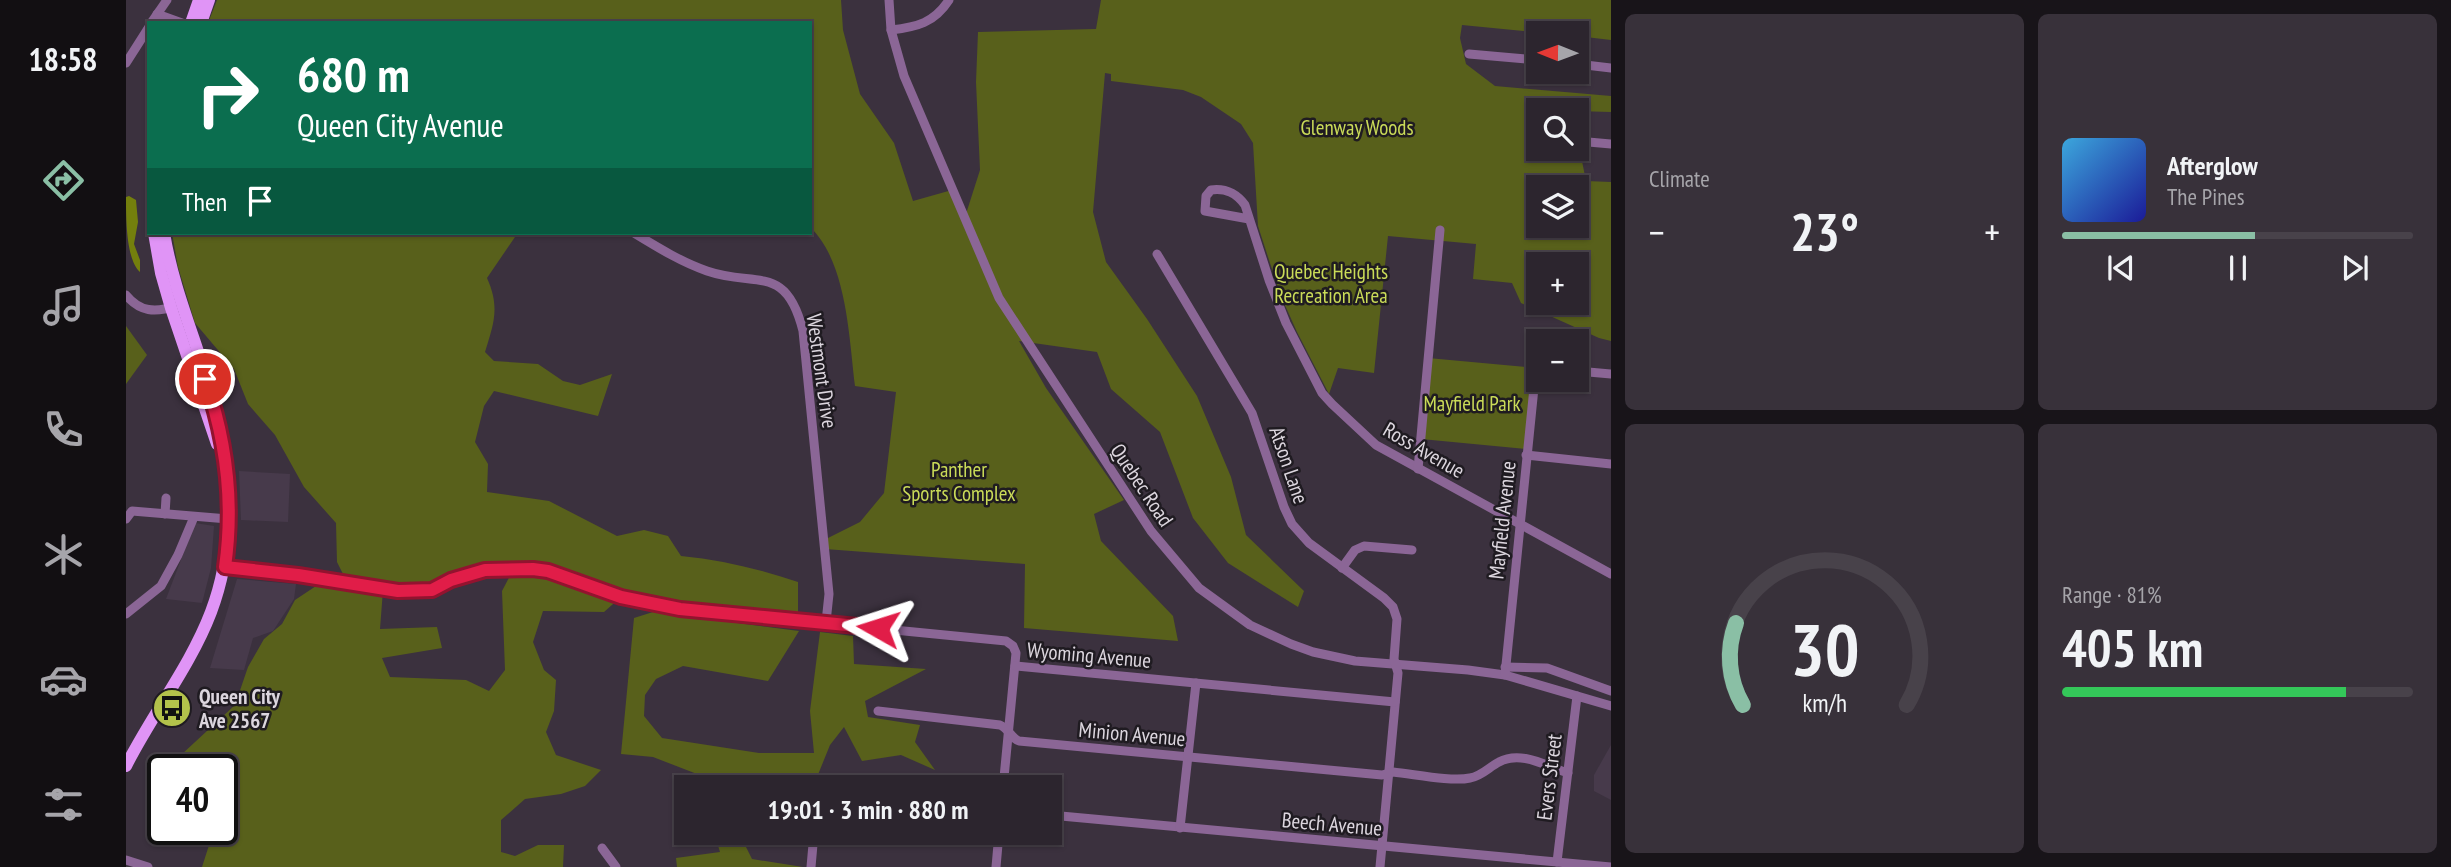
<!DOCTYPE html>
<meta charset="utf-8">
<style>
body{margin:0;font-family:"PT Sans Narrow",sans-serif;background:#38313a;color:#f1f3f6;height:100vh;display:flex;flex-direction:column;font-size:26px;white-space:nowrap}
*{box-sizing:border-box;margin:0}
p{font-size:23px;color:#a6a5aa}
.icon{flex:none;width:38px;height:38px;fill:none;stroke:currentColor;stroke-width:2;stroke-linecap:round;stroke-linejoin:round}
.map{position:relative;flex:1;overflow:hidden}
.panel{display:flex;flex-direction:column;gap:14px;padding:14px;background:#181419;width:840px}
.panel>*{flex:none}
.banner{position:absolute;left:21px;top:21px;width:665px;height:214px;border-radius:0px;box-shadow:0 2px 5px #0004,0 0 0 2px #48424a;background:#0b6e4f;color:#fff;overflow:hidden}
.needle{width:46px;rotate:271deg}
.buttons{position:absolute;left:1400px;top:21px;display:grid;gap:14px}
.buttons a{display:grid;place-items:center;width:63px;height:63px;border-radius:0px;background:#2c252e;box-shadow:0 2px 5px #0004,0 0 0 2px #48424a;font-size:35px}
.speed{position:absolute;left:21px;top:754px;display:flex;gap:14px;font-size:35px;font-weight:700;text-align:center}
.speed>*{display:grid;place-content:center;width:91px;height:91px;border-radius:50%;background:#2c252e;box-shadow:0 2px 5px #0004,0 0 0 2px #48424a;line-height:1}
.speed .limit{border:4px solid #111;border-radius:10px;background:#fff;color:#111}
.pin{position:absolute;display:grid;place-items:center;width:60px;height:60px;color:#fff;margin:-30px;border:4px solid #fff;border-radius:50%;box-shadow:0 2px 7px #0007}
.me{position:absolute;width:77px;margin:-38px;rotate:276deg;stroke-linejoin:round;filter:drop-shadow(0 0 5px #0008)}
.turn{display:flex;align-items:center;gap:24px;height:147px;padding:0 35px;font-size:32px}
.turn .icon{width:91px;height:91px;stroke-width:2.5}
.turn b{display:block;font-size:49px;line-height:60px}
.then{display:flex;align-items:center;height:66px;padding:0 35px;background:#0003;gap:14px;font-size:26px}
.big{font-size:52px;font-weight:700;line-height:1.1}
.panel .tile{flex:1;display:flex;flex-direction:column;justify-content:center;gap:10px;min-width:0;padding:0 24px;border-radius:10px;background:#38313a}
.panel .dial{align-items:center;gap:0}
.dial svg{height:182px;overflow:visible;fill:none;stroke:#48424a;stroke-width:7;stroke-linecap:round;text-anchor:middle}
.dial text{fill:#f1f3f6;stroke:none}
.song{display:flex;align-items:center;gap:21px}
.cover{width:84px;height:84px;border-radius:10px;background:linear-gradient(135deg,hsl(200 70% 55%),hsl(240 70% 35%))}
.played{height:7px;border-radius:4px;background:linear-gradient(90deg,#8abfa5 55%,#48424a 55%)}
.keys{display:flex;justify-content:space-around;direction:ltr}
.heat{display:flex;justify-content:space-between;align-items:center;font-size:38px;direction:ltr}
.charge{height:10px;border-radius:5px;background:linear-gradient(90deg,#34c759 81%,#48424a 0)}
.panel .tiles{flex:1;display:grid;gap:14px;grid-template-columns:repeat(2,1fr)}
.trip{position:absolute;left:548px;top:775px;width:388px;height:70px;border-radius:0px;background:#2c252e;box-shadow:0 2px 5px #0004,0 0 0 2px #48424a;font-weight:700;line-height:70px;text-align:center}
main{display:flex;flex:1;min-height:0}
.tab-bar{display:flex;flex-direction:column;width:126px;justify-content:space-around;align-items:center;background:#120f12;color:#a6a5aa}
.tab-bar .icon{width:49px;height:49px}
.tab-bar .active{color:#8abfa5}
.tab-bar b{font-size:32px;color:#f1f3f6}
.map>svg:first-child{display:block}
.built{fill:#473a4b}
.green{fill:#58601b;fill-rule:evenodd}
.water{fill:#747f0d}
.lines{fill:none;stroke-linecap:round;stroke-linejoin:round}
.minor{stroke:#8b6696;stroke-width:9}
.major{stroke:#e094f6;stroke-width:12}
.route-casing{stroke:#92132f;stroke-width:18}
.route{stroke:#e11d48;stroke-width:12}
.labels{text-anchor:middle;dominant-baseline:central;stroke-width:5;stroke-linejoin:round;paint-order:stroke}
.park-label{font-size:21px;fill:#cadb58;stroke:#1f1b21}
.street-label{font-size:21px;fill:#dcd6de;stroke:#1f1b21}
.poi-label{font-size:21px;font-weight:bold;fill:#dcd6de;stroke:#1f1b21;text-anchor:start}
</style>
<main>
<nav class="tab-bar">
<b>18:58</b>
<svg class="icon active" aria-label="directions" viewBox="0 0 24 24"><path d="M12 3l9 9-9 9-9-9zM9 14v-3h6M13 9l2 2-2 2"/></svg>
<svg class="icon" aria-label="music" viewBox="0 0 24 24"><path d="M9 18V5l10-2v13"/><circle cx="6" cy="18" r="3"/><circle cx="16" cy="16" r="3"/></svg>
<svg class="icon" aria-label="phone" viewBox="0 0 24 24"><path d="M5 4h4l2 5-3 2q2 4 5 5l2-3 5 2v4C11 20 4 13 5 4z"/></svg>
<svg class="icon" aria-label="climate" viewBox="0 0 24 24"><path d="M12 3v18M4 7l16 10M4 17L20 7"/></svg>
<svg class="icon" aria-label="car" viewBox="0 0 24 24"><path d="M5 17H2v-5l4-1 3-4h7l3 4 3 1v5h-3M9 17h6M6 11h13"/><circle cx="7" cy="17" r="2"/><circle cx="17" cy="17" r="2"/></svg>
<svg class="icon" aria-label="filters" viewBox="0 0 24 24"><path d="M4 7h16M4 17h16"/><circle cx="9" cy="7" r="2"/><circle cx="15" cy="17" r="2"/></svg>
</nav>
<div class="map">
<svg width="1485" height="867" viewBox="0 0 1485 867">
<rect width="100%" height="100%" fill="#3b313e"/>
<g class="built">
<polygon points="113,471 164,474 162,522 115,520"/>
<polygon points="69,523 88,526 85,568 76,603 40,599"/>
<polygon points="111,579 170,584 168,599 147,631 127,638 118,670 84,668"/>
<polygon points="1485,745 1485,800 1468,791 1468,775"/>
</g>
<g class="green">
<path d="M91 0H715L717 30 734 94 768 143 787 201 826 190 839 217 854 170 850 82 852 32 970 29 975 0H1485V40L1451 36V33H1419L1336 25 1334 38 1340 64 1369 86 1485 96V112L1412 110V149H1449L1454 151 1460 181 1485 182V341L1473 338 1395 303 1386 283 1347 279 1350 244 1262 236 1248 373 1212 368 1203 394 1171 332 1154 294 1132 226 1127 143 1115 124 1075 97 1057 90 985 81V74L979 73 967 212 980 262 1021 319 1071 396 1105 477 1120 535 1178 591 1172 607 1102 563 1067 518 1034 432 985 389 971 352 893 341 920 388 998 500 968 514 975 541 1047 616 1052 641 898 628 899 564 699 549 698 540 734 522 758 493 770 392 729 386C723 338 721 262 684 227V23H82ZM1412 187H1451V226H1412ZM1412 264H1451V303H1412Z"/>
<path d="M46 233 391 234 361 278C374 307 368 323 359 352L368 361 412 364 437 381 454 385 486 374 472 416 368 391 358 406 349 442 362 464 361 492 423 501 491 536 518 530 542 536 555 556C596 560 633 569 672 582V613L663 619 554 609 495 597 478 612 417 611 407 642 418 670 430 680 428 711 420 732 430 755 475 770 459 786 435 794 399 799 375 820V852L389 856 412 845H438L437 867H76L85 839 79 830H96V770H75L55 755 109 705 122 667 138 639 156 624 169 600 199 580 222 584 211 562 210 523 178 487 149 435 122 404 108 369 69 323 52 267ZM388 568 376 591 379 670 363 691 340 680 264 677 256 658 316 648 311 627 254 629 257 590 291 591 374 569Z"/>
<polygon points="0,326 21,355 0,384"/>
<polygon points="1302,358 1410,368 1401,449 1295,439"/>
<polygon points="527,612 673,631 642,681 557,666 530,679 519,695 518,716 536,738 633,753 688,753 684,711 694,632 727,636 728,664 800,669 739,701 742,717 794,725 789,742 809,770 775,755 736,761 718,727 704,745 687,787 575,787 571,774 527,757 495,754 508,618"/>
<polygon points="588,833 613,833 626,859 677,867 551,867 550,858 594,852"/>
</g>
<path class="water" d="M3 196 10 200 12 222 8 244 14 260V272C0 260 0 217 0 197Z"/>
<g class="lines">
<g class="minor">
<polyline points="763,0 765,30 778,76 873,298 1025,531 1073,588 1124,625 1165,644 1187,652 1229,661 1342,670 1379,675 1485,706"/>
<polyline points="31,14 56,23"/>
<polyline points="25,23 41,0"/>
<path d="M765 30C791 27 808 23 823 0"/>
<polyline points="1343,54 1412,60"/>
<polyline points="0,63 23,27"/>
<polyline points="1451,64 1485,68"/>
<polyline points="1451,141 1485,144"/>
<path d="M1123 219 1079 211 1080 196 1085 190C1100 188 1110 193 1119 205L1143 280 1160 323 1196 393 1206 404 1250 445 1485 574"/>
<path d="M508 233C531 247 555 262 581 271 630 288 660 263 677 331L703 594 700 622"/>
<polyline points="1031,254 1126,413 1158,507 1166,524 1183,543 1258,598 1267,607 1271,619 1268,659 1272,673 1254,867"/>
<path d="M0 295C14 312 29 313 50 306"/>
<polyline points="1451,371 1485,374"/>
<polyline points="1400,455 1485,464"/>
<polyline points="1292,469 1314,230"/>
<polyline points="39,514 40,498"/>
<polyline points="0,519 6,511 102,519"/>
<polyline points="99,567 172,575 272,591 306,590 325,580 359,570 407,569 422,571 495,597 554,609 880,641 887,646 890,653 877,788"/>
<polyline points="1216,568 1229,550 1238,546 1286,550"/>
<polyline points="0,614 35,586 52,555 68,517"/>
<polyline points="889,666 1269,702"/>
<polyline points="1379,667 1421,668 1485,691"/>
<polyline points="1379,675 1410,368 1412,368"/>
<path d="M752 711 874 725C883 729 884 737 893 741L1256 775 1267 772C1288 774 1325 782 1344 778 1356 776 1363 767 1373 762 1395 750 1420 766 1442 773"/>
<polyline points="695,788 696,781"/>
<polyline points="924,815 1485,867"/>
<polyline points="1054,828 1070,683"/>
<polyline points="476,848 490,867"/>
<polyline points="0,860 22,867"/>
<polyline points="1431,862 1451,696"/>
<polyline points="685,867 688,833"/>
<polyline points="870,867 873,833"/>
</g>
<g class="major">
<polyline points="65,23 73,0"/>
<polyline points="75,23 83,0"/>
<polyline points="28,233 35,273 45,308 91,444"/>
<path d="M0 766C26 714 64 667 85 612 107 554 107 488 94 428 80 361 49 300 38 233"/>
</g>
</g>
<g class="lines">
<defs>
<path id="route" d="M79 379C100 439 108 504 99 567L172 575 272 591 306 590 325 580 359 570 407 569 422 571 495 597 554 609 752 628"/>
</defs>
<use href="#route" class="route-casing"/>
<use href="#route" class="route"/>
</g>
<defs>
<symbol id="bus-disc" viewBox="-11 -11 22 22"><circle r="9.5" fill="#b3c24b" stroke="#1f1b21"/><path d="M-5-6H5V4H4V6H2V4H-2V6H-4V4H-5ZM-3.5-4V0h7V-4ZM-3.5 1.2v1.5H-2V1.2ZM2 1.2v1.5H3.5V1.2Z" fill="#111"/></symbol>
</defs>
<g fill-rule="evenodd">
<use href="#bus-disc" x="24" y="686" width="44" height="44"/>
</g>
<g class="labels">
<g class="park-label">
<text x="1231" y="127">Glenway Woods</text>
<text x="1205" y="271">Quebec Heights<tspan x="1205" dy="24">Recreation Area</tspan></text>
<text x="1346" y="403">Mayfield Park</text>
<text x="833" y="469">Panther<tspan x="833" dy="24">Sports Complex</tspan></text>
</g>
<g class="street-label">
<text transform="translate(696 371) rotate(82)">Westmont Drive</text>
<text transform="translate(1298 450) rotate(30)">Ross Avenue</text>
<text transform="translate(1163 465) rotate(71)">Atson Lane</text>
<text transform="translate(1016 485) rotate(56)">Quebec Road</text>
<text transform="translate(1376 520) rotate(-84)">Mayfield Avenue</text>
<text transform="translate(963 655) rotate(5)">Wyoming Avenue</text>
<text transform="translate(1006 734) rotate(5)">Minion Avenue</text>
<text transform="translate(1423 777) rotate(-83)">Evers Street</text>
<text transform="translate(1206 824) rotate(5)">Beech Avenue</text>
</g>
<g class="poi-label">
<text x="73" y="696">Queen City<tspan x="73" dy="24">Ave 2567</tspan></text>
</g>
</g>
</svg>
<div class="buttons">
<a><svg class="needle" viewBox="-14 -14 28 28"><path d="M0-13l5 13h-10z" fill="#e53935"/><path d="M0 13l5-13h-10z" fill="#a6a5aa"/></svg></a>
<a><svg class="icon" aria-label="search" viewBox="0 0 24 24"><circle cx="10" cy="10" r="6"/><path d="M15 15l6 6"/></svg></a>
<a><svg class="icon" aria-label="layers" viewBox="0 0 24 24"><path d="M12 4l9 5-9 5-9-5zM3 14l9 5 9-5"/></svg></a>
<a>+</a>
<a>−</a>
</div>
<div class="speed"><div class="limit">40</div></div>
<div class="pin" style="left:79px;top:379px;background:#d93025"><svg class="icon" aria-label="arrive" viewBox="0 0 24 24"><path d="M6 21V4h12l-3 4 3 4H6"/></svg></div>
<svg class="me" style="left:752px;top:628px" viewBox="-20 -20 40 40"><path d="M0-17L14 15 0 8-14 15z" fill="#e11d48" stroke="#fff" stroke-width="4"/></svg>
<div class="trip">19:01 · 3 min · 880 m</div>
<div class="banner">
<div class="turn"><svg class="icon" aria-label="right" viewBox="0 0 24 24"><path d="M7 20v-9h11M14 6l5 5-5 5"/></svg><div><b>680 m</b>Queen City Avenue</div></div>
<div class="then">Then<svg class="icon" aria-label="arrive" viewBox="0 0 24 24"><path d="M6 21V4h12l-3 4 3 4H6"/></svg></div>
</div>
</div>
<section class="panel">
<div class="tiles">
<div class="tile"><p>Climate</p>
<div class="heat"><a>−</a><b class="big">23°</b><a>+</a></div>
</div>
<div class="tile">
<div class="song"><i class="cover"></i><div><b>Afterglow</b><p>The Pines</p></div></div>
<div class="played"></div>
<div class="keys"><svg class="icon" aria-label="previous" viewBox="0 0 24 24"><path d="M18 5L8 12l10 7zM5 5v14"/></svg><svg class="icon" aria-label="pause" viewBox="0 0 24 24"><path d="M8 5v14M16 5v14"/></svg><svg class="icon" aria-label="next" viewBox="0 0 24 24"><path d="M6 5l10 7-10 7zM19 5v14"/></svg></div>
</div>
<div class="tile dial"><svg viewBox="0 0 100 80">
<path d="M14 69A42 42 0 1 1 86 69"/>
<path d="M14 69A42 42 0 0 1 11 33" stroke="#8abfa5"/>
<text x="50" y="56" font-size="32" font-weight="700">30</text>
<text x="50" y="72" font-size="11">km/h</text>
</svg></div>
<div class="tile"><p>Range · 81%</p><b class="big">405 km</b><div class="charge"></div></div>
</div>
</section>
</main>
